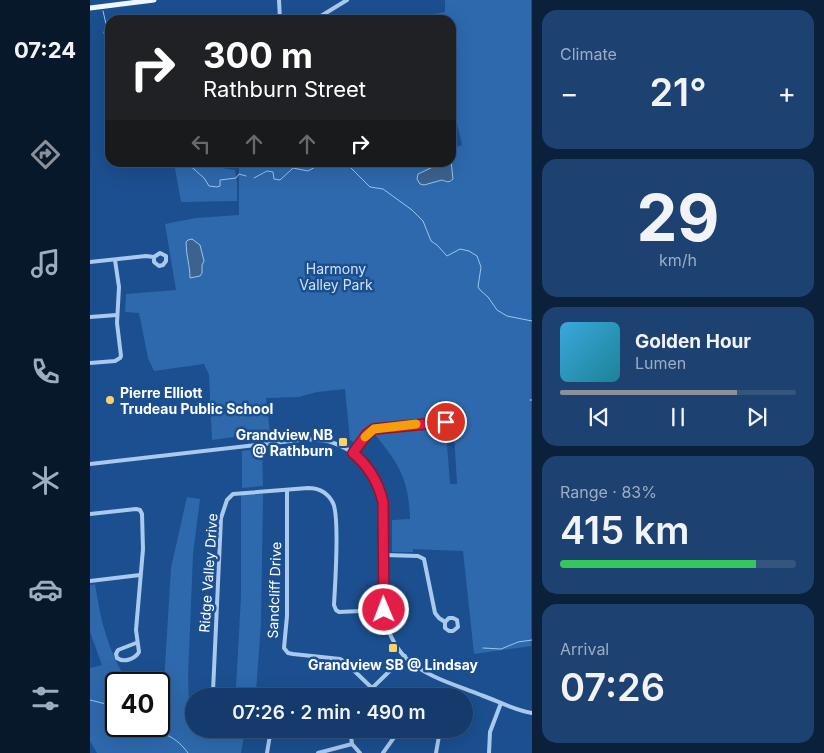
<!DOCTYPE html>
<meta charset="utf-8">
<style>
body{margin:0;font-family:Inter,sans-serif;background:#1d4271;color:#f1f3f6;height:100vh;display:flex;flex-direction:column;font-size:19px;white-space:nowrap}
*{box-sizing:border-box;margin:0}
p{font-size:16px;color:#9dadc1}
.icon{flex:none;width:28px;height:28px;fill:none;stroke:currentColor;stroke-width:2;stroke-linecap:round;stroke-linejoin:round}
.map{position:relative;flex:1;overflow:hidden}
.side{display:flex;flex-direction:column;gap:10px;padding:10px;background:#0b203b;width:292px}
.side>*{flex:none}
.hud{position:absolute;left:15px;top:15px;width:351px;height:152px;border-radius:15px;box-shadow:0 5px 20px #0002,0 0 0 1px #33557e;background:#202124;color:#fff;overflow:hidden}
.speed{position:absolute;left:15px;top:672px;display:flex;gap:10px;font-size:25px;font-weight:700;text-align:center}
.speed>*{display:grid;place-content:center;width:65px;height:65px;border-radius:50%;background:#143b6b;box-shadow:0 5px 20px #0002,0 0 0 1px #33557e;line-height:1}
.speed .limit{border:2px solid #111;border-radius:8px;background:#fff;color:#111}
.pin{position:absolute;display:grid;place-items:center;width:42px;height:42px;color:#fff;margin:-21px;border:2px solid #fff;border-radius:50%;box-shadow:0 1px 5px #0007}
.me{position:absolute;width:55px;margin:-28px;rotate:359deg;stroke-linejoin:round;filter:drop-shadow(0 0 4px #0008)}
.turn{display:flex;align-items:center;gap:18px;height:105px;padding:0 15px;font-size:22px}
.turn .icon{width:65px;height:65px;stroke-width:2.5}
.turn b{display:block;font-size:35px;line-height:42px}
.lanes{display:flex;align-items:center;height:48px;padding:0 15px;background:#0003;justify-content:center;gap:25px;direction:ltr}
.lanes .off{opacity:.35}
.big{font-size:38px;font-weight:600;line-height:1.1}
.side .widget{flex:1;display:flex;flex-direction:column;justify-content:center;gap:8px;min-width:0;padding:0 18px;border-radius:15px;background:#1d4271}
.side .dial{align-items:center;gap:0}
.dial b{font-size:65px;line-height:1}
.song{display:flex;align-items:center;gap:15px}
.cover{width:60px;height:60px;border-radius:8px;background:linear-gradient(135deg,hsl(200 70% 55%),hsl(190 70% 35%))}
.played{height:5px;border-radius:2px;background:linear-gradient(90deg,#8c9099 75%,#33557e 75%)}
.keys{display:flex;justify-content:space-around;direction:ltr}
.heat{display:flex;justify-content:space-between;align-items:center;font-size:28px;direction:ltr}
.charge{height:8px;border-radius:4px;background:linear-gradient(90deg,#34c759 83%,#33557e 0)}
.trip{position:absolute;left:95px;top:688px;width:288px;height:50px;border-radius:25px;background:#143b6b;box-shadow:0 5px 20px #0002,0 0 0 1px #33557e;font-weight:600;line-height:50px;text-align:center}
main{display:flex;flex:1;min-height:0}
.menu{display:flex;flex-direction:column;width:90px;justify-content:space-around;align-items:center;background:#08182b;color:#9dadc1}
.menu .icon{width:35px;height:35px}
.menu .current{color:#8c9099}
.menu b{font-size:22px;color:#f1f3f6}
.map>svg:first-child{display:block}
.green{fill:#2e69ad}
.water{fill:#3c6290;stroke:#9cc4f0}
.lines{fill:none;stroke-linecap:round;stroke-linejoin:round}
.stream{stroke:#9cc4f0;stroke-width:1}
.minor{stroke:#a9c9ee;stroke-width:4}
.major{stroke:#f0f6ff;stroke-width:5}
.route-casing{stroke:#92132f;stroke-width:12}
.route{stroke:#e11d48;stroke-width:9}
.slow{stroke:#f59e0b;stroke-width:9}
.poi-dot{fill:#ffd166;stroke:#1b4f8f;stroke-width:2}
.labels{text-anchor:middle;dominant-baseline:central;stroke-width:5;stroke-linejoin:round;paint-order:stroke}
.park-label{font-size:14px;fill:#cfe3fa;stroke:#1b4f8f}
.poi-label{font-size:14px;font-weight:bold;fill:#fff;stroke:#1b4f8f;text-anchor:start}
.street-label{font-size:14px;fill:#fff;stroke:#1b4f8f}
</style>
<main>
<nav class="menu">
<b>07:24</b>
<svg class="icon current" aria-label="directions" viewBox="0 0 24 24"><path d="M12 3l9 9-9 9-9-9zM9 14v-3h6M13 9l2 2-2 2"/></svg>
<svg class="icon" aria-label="music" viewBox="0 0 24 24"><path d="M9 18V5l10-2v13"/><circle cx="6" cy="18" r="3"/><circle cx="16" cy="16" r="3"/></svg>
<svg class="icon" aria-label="phone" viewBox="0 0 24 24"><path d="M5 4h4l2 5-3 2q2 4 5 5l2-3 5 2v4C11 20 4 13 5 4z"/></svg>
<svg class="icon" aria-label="climate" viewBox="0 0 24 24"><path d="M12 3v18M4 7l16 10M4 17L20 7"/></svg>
<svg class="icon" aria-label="car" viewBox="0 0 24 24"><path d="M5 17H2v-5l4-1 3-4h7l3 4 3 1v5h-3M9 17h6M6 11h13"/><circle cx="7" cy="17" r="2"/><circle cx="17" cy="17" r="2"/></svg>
<svg class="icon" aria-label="filters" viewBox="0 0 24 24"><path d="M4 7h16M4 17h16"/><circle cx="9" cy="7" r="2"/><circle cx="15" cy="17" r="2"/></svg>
</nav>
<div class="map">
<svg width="442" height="753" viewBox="0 0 442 753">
<rect width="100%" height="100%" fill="#1b4f8f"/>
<g class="green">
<path d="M355 0H441V646L384 654 373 551 323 549V552H302V520L320 519C319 478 308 463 283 432L351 425 356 431 360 484H367L363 417 283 427 275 433 267 444 260 440 255 389 227 392 209 397 176 398 180 433 175 434V437L151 440V436L122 440 119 375 114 364 64 371 58 358 49 313 35 312 36 294 86 290 75 224 106 218 149 215V163L361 162V149L372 145 361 97V20H281L294 15 332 16 355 12Z"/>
<polygon points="84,163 117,163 125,167 145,170 147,183 147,201 91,202"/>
<polygon points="172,449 173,486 152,488 152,451"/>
<polygon points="173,494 171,624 166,691 146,688 151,596 151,495"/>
<path d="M97 497 110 499 103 554 98 678 99 704 104 709V729H155L151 753H7L0 741V668L12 665 0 632V585L5 584C11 622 18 651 39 684H26V726H69L68 684 74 682 81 568Z"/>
</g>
<g class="water">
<path d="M361 161 363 179C359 183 357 182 352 180L334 185 330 184 327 179 328 174 347 165 344 163 361 162Z"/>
<path d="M102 239 110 245 114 261 112 265V273L110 276 100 278C100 265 96 256 96 242L98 240Z"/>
</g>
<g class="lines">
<g class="stream">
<polyline points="13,11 16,24 14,33 20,44"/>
<polyline points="96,162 114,178 119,186 127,187 130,186 130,180 146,178 149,174 156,176"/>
<polyline points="252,162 260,167 280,187 293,189 322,210 333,221 341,241 347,245 357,256 370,249 379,251 387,256 391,267 388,287 390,290 398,297 407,310 417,316 442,321"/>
<polyline points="164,178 177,171 183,172 184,179 190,180 203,168 218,171 227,166 230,162"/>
<polyline points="440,400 442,400"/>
<polyline points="393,648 411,649 428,642 442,640"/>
<polyline points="0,700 20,705 26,710"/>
<path d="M42 726C66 731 83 732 98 753"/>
</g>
<g class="minor">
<polyline points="189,0 190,20"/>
<polyline points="219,20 226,19 257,0"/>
<polyline points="0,262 56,256 64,257 70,253 76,256 76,261 73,265 69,266 64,262 64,257"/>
<polyline points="0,317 27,315"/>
<polyline points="0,363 25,361 30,358 31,356 27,323 29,287 25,260"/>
<polyline points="263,453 277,434 284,429 356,422"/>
<path d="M0 464 218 439C225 440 234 440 241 442 313 465 291 552 294 610 296 627 303 645 316 658 336 677 366 685 391 695 408 701 424 710 442 713"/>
<polyline points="197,491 197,616 194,648 198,653 203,654 250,659 255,662 282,688"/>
<path d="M0 514 46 509 50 510 52 514 53 549 46 630 49 652C45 659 34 663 27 658L26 654 28 650 46 643"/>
<polyline points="294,555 328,556 334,559 345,613 349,618 355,622 355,628 359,631 363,631 368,627 367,620 363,618 359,618 355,622"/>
<polyline points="0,581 50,575"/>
<path d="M169 696H128L123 691 131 518 137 500 143 494 218 488C229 488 238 493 243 503 250 517 245 586 244 605L246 610 249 612 294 610"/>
<polyline points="274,696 315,656"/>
<polyline points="260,729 262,744 270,753"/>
<polyline points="342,729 349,736 346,753"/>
<polyline points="177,753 181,729"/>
<polyline points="228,753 262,744"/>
<polyline points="293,753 310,729"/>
<polyline points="399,753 400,732 411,703"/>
</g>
<polyline class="major" points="0,8 64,0"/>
</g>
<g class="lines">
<defs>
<path id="route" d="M294 610 293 502C288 481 279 466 263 453L277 434 284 429 356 422"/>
</defs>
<use href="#route" class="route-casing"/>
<use href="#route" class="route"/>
<polyline class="slow" points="275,437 284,429 326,424"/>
</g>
<g class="poi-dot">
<circle cx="20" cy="400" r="5"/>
<rect x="248" y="437" width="10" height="10" rx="2.5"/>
<rect x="298" y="643" width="10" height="10" rx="2.5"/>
</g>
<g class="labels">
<g class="park-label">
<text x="246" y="268">Harmony<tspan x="246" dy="16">Valley Park</tspan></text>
</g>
<g class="poi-label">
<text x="30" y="392">Pierre Elliott<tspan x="30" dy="16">Trudeau Public School</tspan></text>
<text x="243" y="434" text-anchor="end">Grandview NB<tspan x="243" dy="16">@ Rathburn</tspan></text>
<text x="303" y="664" text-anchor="middle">Grandview SB @ Lindsay</text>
</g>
<g class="street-label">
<text transform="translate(118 573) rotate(-86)">Ridge Valley Drive</text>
<text transform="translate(184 590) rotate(-88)">Sandcliff Drive</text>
</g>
</g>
</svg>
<div class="speed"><div class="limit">40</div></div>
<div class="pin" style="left:356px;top:422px;background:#d93025"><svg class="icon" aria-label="arrive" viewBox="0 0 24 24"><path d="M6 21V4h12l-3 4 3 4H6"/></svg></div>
<svg class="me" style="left:294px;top:610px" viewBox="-20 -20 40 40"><circle r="17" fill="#e11d48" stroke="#fff" stroke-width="3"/><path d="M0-11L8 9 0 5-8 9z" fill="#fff"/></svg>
<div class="trip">07:26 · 2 min · 490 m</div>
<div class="hud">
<div class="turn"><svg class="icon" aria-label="right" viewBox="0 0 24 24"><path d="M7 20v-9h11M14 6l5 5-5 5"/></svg><div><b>300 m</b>Rathburn Street</div></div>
<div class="lanes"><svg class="icon off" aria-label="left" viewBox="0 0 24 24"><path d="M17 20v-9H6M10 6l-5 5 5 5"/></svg><svg class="icon off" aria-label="ahead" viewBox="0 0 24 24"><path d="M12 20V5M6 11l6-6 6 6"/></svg><svg class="icon off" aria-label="ahead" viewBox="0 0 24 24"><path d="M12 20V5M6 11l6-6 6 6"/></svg><svg class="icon" aria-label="right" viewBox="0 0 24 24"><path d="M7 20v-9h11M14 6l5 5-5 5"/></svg></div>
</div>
</div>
<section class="side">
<div class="widget"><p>Climate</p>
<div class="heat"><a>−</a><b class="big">21°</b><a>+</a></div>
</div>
<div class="widget dial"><b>29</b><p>km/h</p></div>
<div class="widget">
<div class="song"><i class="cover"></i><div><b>Golden Hour</b><p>Lumen</p></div></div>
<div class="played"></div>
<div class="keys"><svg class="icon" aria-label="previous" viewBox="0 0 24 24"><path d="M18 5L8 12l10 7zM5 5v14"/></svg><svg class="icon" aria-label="pause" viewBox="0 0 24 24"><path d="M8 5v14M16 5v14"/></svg><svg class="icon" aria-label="next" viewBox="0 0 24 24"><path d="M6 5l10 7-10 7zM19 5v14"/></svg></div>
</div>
<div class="widget"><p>Range · 83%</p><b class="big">415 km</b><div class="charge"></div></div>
<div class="widget"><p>Arrival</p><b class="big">07:26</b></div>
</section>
</main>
